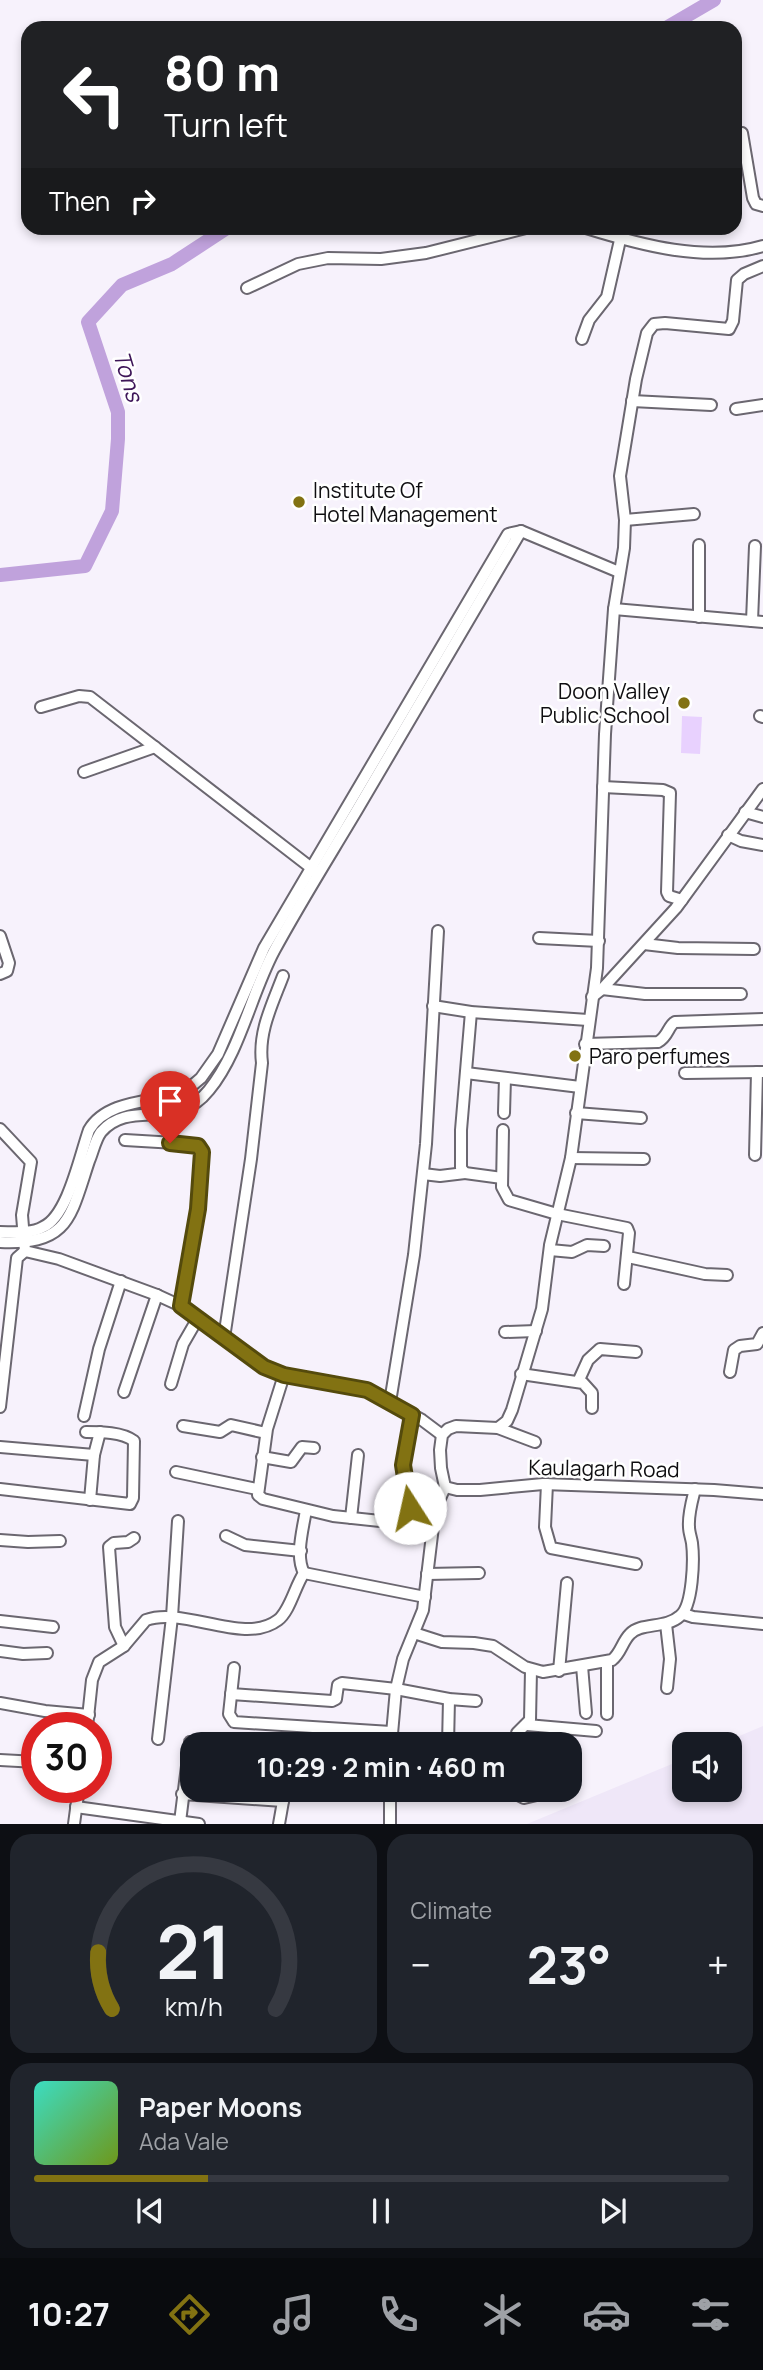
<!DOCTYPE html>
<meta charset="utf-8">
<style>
body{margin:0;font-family:Manrope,sans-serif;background:#20242c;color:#f1f3f6;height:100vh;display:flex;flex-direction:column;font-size:26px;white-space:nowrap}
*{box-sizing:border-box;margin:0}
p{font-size:23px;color:#9ea1a6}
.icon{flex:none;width:38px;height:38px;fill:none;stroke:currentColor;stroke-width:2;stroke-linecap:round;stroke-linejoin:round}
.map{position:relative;height:1824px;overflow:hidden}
.side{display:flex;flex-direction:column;gap:10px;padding:10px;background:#0d0f14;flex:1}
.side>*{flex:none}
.hud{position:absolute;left:21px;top:21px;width:721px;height:214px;border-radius:21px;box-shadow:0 4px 10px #0003;background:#202124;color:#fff;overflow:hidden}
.tools{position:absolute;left:672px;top:1732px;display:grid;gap:14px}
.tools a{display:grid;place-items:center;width:70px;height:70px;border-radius:14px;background:#171b24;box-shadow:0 4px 10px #0003;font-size:35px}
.speed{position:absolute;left:21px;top:1712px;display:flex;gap:14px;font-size:35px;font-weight:700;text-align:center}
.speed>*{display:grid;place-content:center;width:91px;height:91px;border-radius:50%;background:#171b24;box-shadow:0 4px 10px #0003;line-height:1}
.speed .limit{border:10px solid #d22;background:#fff;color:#111}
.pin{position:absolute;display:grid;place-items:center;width:60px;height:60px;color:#fff;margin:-72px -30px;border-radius:50% 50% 50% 0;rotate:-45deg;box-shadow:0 0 7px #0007}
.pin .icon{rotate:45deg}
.me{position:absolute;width:77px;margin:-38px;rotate:350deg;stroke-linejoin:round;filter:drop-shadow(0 0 5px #0008)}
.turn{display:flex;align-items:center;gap:24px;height:147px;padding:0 28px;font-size:32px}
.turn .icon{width:91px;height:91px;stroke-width:2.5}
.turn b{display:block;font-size:49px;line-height:60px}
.then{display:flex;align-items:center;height:66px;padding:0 28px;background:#0003;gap:14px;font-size:26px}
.big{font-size:52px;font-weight:700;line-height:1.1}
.side .widget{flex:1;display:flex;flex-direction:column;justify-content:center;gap:10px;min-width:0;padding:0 24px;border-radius:21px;background:#20242c}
.side .dial{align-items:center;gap:0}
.dial svg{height:182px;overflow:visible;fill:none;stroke:#363941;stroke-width:7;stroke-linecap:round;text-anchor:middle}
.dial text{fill:#f1f3f6;stroke:none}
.song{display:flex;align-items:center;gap:21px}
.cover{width:84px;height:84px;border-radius:10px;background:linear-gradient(135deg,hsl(170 70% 55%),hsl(80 70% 35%))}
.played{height:7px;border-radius:4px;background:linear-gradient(90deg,#827212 25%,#363941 25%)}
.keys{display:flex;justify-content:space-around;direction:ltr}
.heat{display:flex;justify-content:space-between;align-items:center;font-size:38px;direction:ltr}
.side .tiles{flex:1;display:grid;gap:10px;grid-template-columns:1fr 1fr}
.widget:last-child{grid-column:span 2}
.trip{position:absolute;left:180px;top:1732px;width:402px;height:70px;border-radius:21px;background:#171b24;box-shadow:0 4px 10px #0003;font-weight:700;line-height:70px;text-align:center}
.menu{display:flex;height:112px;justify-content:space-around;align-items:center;background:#090b0e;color:#9ea1a6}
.menu .icon{width:49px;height:49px}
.menu .active{color:#827212}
.menu b{font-size:32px;color:#f1f3f6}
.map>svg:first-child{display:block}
.built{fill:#efe7f8}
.green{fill:#e8d1fe}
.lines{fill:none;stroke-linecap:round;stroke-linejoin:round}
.river{stroke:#c0a2dc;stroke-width:14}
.minor-casing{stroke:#6b6770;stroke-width:14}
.minor{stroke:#fff;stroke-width:10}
.route-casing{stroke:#544a0c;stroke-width:18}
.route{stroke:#827212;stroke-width:12}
.poi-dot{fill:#827212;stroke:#fff;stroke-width:2.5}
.labels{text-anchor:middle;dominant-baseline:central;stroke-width:5;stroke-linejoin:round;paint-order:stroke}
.poi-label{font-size:21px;fill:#0f0e11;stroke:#fff;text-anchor:start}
.street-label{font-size:21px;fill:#0f0e11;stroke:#fff}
.water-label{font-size:23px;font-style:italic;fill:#3d1558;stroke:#fff}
</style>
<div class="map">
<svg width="763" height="1824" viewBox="0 0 763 1824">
<rect width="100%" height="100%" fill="#f7f2fc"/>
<polygon class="built" points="763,1726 763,1824 527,1824 684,1759 684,1790 730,1790 730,1745 718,1745"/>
<polygon class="green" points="682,716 702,717 700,754 681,753"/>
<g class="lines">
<g class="river">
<polyline points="666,28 714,0"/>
<polyline points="0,575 85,566 112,511 118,439 118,412 88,322 122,285 172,264 227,228"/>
</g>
<defs>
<g id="minor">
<polyline points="742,133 753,198 756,204 763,206"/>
<path d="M586 228C641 245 706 263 763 246"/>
<polyline points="247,288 298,264 328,258 381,259 426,253 526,228"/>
<polyline points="582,339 589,320 607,297 620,240"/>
<polyline points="632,401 711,405"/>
<polyline points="736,409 763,405"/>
<polyline points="625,520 694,514"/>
<polyline points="699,545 699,617"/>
<polyline points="614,609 763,622"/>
<polyline points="752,621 755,546"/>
<polyline points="41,707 79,696 90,697 314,870"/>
<polyline points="760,716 763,717"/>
<polyline points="84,772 155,747"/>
<polyline points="603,787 663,790 670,793 667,892 669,896 682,900"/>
<polyline points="745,812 763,817"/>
<polyline points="728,835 741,841 763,845"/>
<polyline points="0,936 9,963 7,971 0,974"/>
<polyline points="539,938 599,941"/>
<polyline points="644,944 678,948 754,949"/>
<polyline points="602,989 645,994 741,994"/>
<polyline points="592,997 602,989 676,908 763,789"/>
<polyline points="433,1006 471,1012 588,1020"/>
<polyline points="471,1012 461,1130 461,1168 465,1173 502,1178"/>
<path d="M585 1044 658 1042C668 1037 668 1026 675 1022L763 1019"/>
<polyline points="466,1073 580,1087"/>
<polyline points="685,1073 763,1072"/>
<polyline points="504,1113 505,1078"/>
<polyline points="576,1113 641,1118"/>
<polyline points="0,1129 31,1162 22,1215 25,1251 59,1259 157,1295 181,1306 264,1367 284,1375 367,1390 422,1420 442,1435"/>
<polyline points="503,1130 502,1187 509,1200 557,1214 627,1228 629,1233 624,1284"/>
<polyline points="125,1140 192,1144 201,1148 203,1157 198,1209 181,1306"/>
<polyline points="755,1155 757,1072"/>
<polyline points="571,1158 644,1159"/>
<polyline points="423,1174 440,1176 465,1173"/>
<path d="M0 1232C14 1232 31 1234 43 1227 68 1216 80 1155 89 1130 106 1101 149 1102 179 1094L188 1089 201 1078 218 1054 264 948 508 534 521 531 619 572"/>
<path d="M0 1242C69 1245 70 1218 89 1161 93 1152 95 1140 101 1132 131 1098 175 1133 209 1090 240 1052 251 994 274 951 300 903 329 857 357 810 412 717 466 624 521 531"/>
<polyline points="550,1250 572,1252 587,1245 604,1246"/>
<polyline points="628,1257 705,1274 727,1275"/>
<polyline points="505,1332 536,1331"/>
<path d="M224 1338 251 1159 262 1063C258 1032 272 1005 283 976"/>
<polyline points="730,1372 734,1350 740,1346 757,1344 763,1333"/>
<polyline points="521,1374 583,1383 592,1393 592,1408"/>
<polyline points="284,1375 267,1429 258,1495 263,1499 333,1516 380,1521 400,1509 410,1508 435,1510"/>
<polyline points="578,1382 588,1360 600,1349 636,1352"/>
<polyline points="171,1384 183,1344 198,1318"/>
<polyline points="124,1392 157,1295"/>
<polyline points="390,1402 414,1255 426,1144 438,931"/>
<polyline points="0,1407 17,1258 25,1251"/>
<polyline points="84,1416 99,1349 121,1281"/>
<polyline points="183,1426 220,1432 231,1425 266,1433"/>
<polyline points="498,1428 507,1421 512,1410 542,1309 550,1245 571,1158 597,968 605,734 614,609 624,548 625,520 620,476 636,379 647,333 654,324 665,323 729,329 733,321 737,280 744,274 763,266"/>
<polyline points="0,1447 94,1455"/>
<polyline points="262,1457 291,1462 302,1447 314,1448"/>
<polyline points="176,1472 257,1489"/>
<polyline points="547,1484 545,1527 551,1548 636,1564"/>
<polyline points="445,1487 457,1490 480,1490 543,1484 714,1490 763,1494"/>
<path d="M0 1489 130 1504 133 1498 134 1441C122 1432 101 1432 86 1432"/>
<polyline points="90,1500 94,1455 100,1432"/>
<polyline points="410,1508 403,1465 412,1415"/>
<polyline points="351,1518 358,1455"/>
<polyline points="226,1536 245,1545 301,1551"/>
<polyline points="0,1540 28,1542 60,1541"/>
<polyline points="304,1573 425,1597"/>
<path d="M304 1573C295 1556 303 1529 306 1510"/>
<polyline points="427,1574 479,1573"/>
<polyline points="684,1614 693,1617 763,1624"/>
<polyline points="0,1621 53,1627"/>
<polyline points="666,1624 670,1659 667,1688"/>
<path d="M414 1633 442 1642 474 1643 493 1646 525 1667 543 1672 612 1660C621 1653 622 1642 630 1634 641 1622 666 1629 680 1616 693 1606 694 1559 692 1543 691 1537 689 1532 689 1527 688 1514 692 1501 695 1489"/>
<polyline points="124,1646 115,1627 109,1547 114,1543 128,1542 134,1538"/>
<polyline points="0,1651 23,1654 47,1653"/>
<polyline points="607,1663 607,1714"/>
<polyline points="582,1666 586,1713"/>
<polyline points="234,1668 229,1714 234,1722 391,1732"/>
<polyline points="559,1671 567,1583"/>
<polyline points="231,1694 332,1701 336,1699 338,1685 342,1683 396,1689 449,1699 476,1701"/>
<polyline points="0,1703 45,1711 89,1715"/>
<polyline points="527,1725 596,1731"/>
<path d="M87 1727 92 1680 99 1662 124 1646 146 1620C184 1606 244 1646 278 1620 290 1611 295 1586 304 1573"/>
<polyline points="158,1739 172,1617 178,1521"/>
<polyline points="391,1745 396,1689 403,1659 423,1610 435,1510 445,1487 441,1468 440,1450 442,1435 448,1429 456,1426 498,1428 535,1442"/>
<polyline points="448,1745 449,1699"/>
<polyline points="516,1745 517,1733 530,1720 531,1670"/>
<polyline points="0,1760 37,1762"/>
<polyline points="515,1790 518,1795 524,1798 558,1790"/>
<polyline points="182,1794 283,1801"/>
<polyline points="76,1807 199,1824"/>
<polyline points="180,1822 190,1742"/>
<polyline points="74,1824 79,1787"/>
<polyline points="279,1824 285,1790"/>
<polyline points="390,1824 390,1790"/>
</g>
</defs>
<use href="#minor" class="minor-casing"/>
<use href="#minor" class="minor"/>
</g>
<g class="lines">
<defs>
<polyline id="route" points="170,1143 198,1146 202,1152 198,1209 181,1306 264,1367 284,1375 367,1390 412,1415 403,1465 410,1508"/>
</defs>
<use href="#route" class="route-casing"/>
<use href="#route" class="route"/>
</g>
<g class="poi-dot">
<circle cx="299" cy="502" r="7"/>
<circle cx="684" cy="703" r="7"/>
<circle cx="575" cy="1056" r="7"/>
</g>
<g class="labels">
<g class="poi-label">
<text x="313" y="490">Institute Of<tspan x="313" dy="24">Hotel Management</tspan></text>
<text x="670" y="691" text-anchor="end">Doon Valley<tspan x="670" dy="24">Public School</tspan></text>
<text x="589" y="1056">Paro perfumes</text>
</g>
<g class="street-label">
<text transform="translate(604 1468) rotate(1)">Kaulagarh Road</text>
</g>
<g class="water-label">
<text transform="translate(129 376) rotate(73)">Tons</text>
</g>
</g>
</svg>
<div class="tools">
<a><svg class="icon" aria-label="sound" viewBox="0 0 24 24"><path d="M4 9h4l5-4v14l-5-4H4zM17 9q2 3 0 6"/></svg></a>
</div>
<div class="speed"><div class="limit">30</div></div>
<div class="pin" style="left:170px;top:1143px;background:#d93025"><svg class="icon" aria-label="arrive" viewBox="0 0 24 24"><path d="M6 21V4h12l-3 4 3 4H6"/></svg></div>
<svg class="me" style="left:410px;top:1508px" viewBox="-20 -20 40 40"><circle r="19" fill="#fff"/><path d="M0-13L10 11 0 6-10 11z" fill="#827212"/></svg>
<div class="trip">10:29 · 2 min · 460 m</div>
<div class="hud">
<div class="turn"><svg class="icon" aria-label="left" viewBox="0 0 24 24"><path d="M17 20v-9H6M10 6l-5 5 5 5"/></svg><div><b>80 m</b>Turn left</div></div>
<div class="then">Then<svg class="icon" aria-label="right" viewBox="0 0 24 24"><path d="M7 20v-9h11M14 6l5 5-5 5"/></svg></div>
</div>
</div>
<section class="side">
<div class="tiles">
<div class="widget dial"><svg viewBox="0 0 100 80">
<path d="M14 69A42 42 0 1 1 86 69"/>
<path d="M14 69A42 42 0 0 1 8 44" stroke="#827212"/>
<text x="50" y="56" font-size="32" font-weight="700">21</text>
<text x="50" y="72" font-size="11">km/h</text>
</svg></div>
<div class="widget"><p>Climate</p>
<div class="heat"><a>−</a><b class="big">23°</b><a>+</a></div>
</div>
<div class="widget">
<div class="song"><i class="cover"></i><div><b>Paper Moons</b><p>Ada Vale</p></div></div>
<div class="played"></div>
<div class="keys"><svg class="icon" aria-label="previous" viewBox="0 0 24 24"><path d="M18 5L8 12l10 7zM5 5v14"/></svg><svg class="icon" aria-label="pause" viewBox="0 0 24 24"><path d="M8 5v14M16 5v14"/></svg><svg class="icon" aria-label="next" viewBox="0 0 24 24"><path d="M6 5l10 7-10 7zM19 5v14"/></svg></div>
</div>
</div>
</section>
<nav class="menu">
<b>10:27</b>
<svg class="icon active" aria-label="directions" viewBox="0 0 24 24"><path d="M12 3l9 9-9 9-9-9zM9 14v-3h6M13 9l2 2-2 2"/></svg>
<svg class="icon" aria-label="music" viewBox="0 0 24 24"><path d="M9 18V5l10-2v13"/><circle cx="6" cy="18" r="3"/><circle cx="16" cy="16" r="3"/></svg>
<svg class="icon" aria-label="phone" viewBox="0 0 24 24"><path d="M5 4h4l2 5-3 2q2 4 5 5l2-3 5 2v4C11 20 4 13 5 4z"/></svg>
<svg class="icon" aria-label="climate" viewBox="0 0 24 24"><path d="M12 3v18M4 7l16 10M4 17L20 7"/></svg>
<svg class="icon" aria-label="car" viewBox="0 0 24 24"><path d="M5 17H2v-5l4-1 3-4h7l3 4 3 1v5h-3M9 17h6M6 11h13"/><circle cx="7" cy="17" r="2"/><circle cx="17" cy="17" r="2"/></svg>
<svg class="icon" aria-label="filters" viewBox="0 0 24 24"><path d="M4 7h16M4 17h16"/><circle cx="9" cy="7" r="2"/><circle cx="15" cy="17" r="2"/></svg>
</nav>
